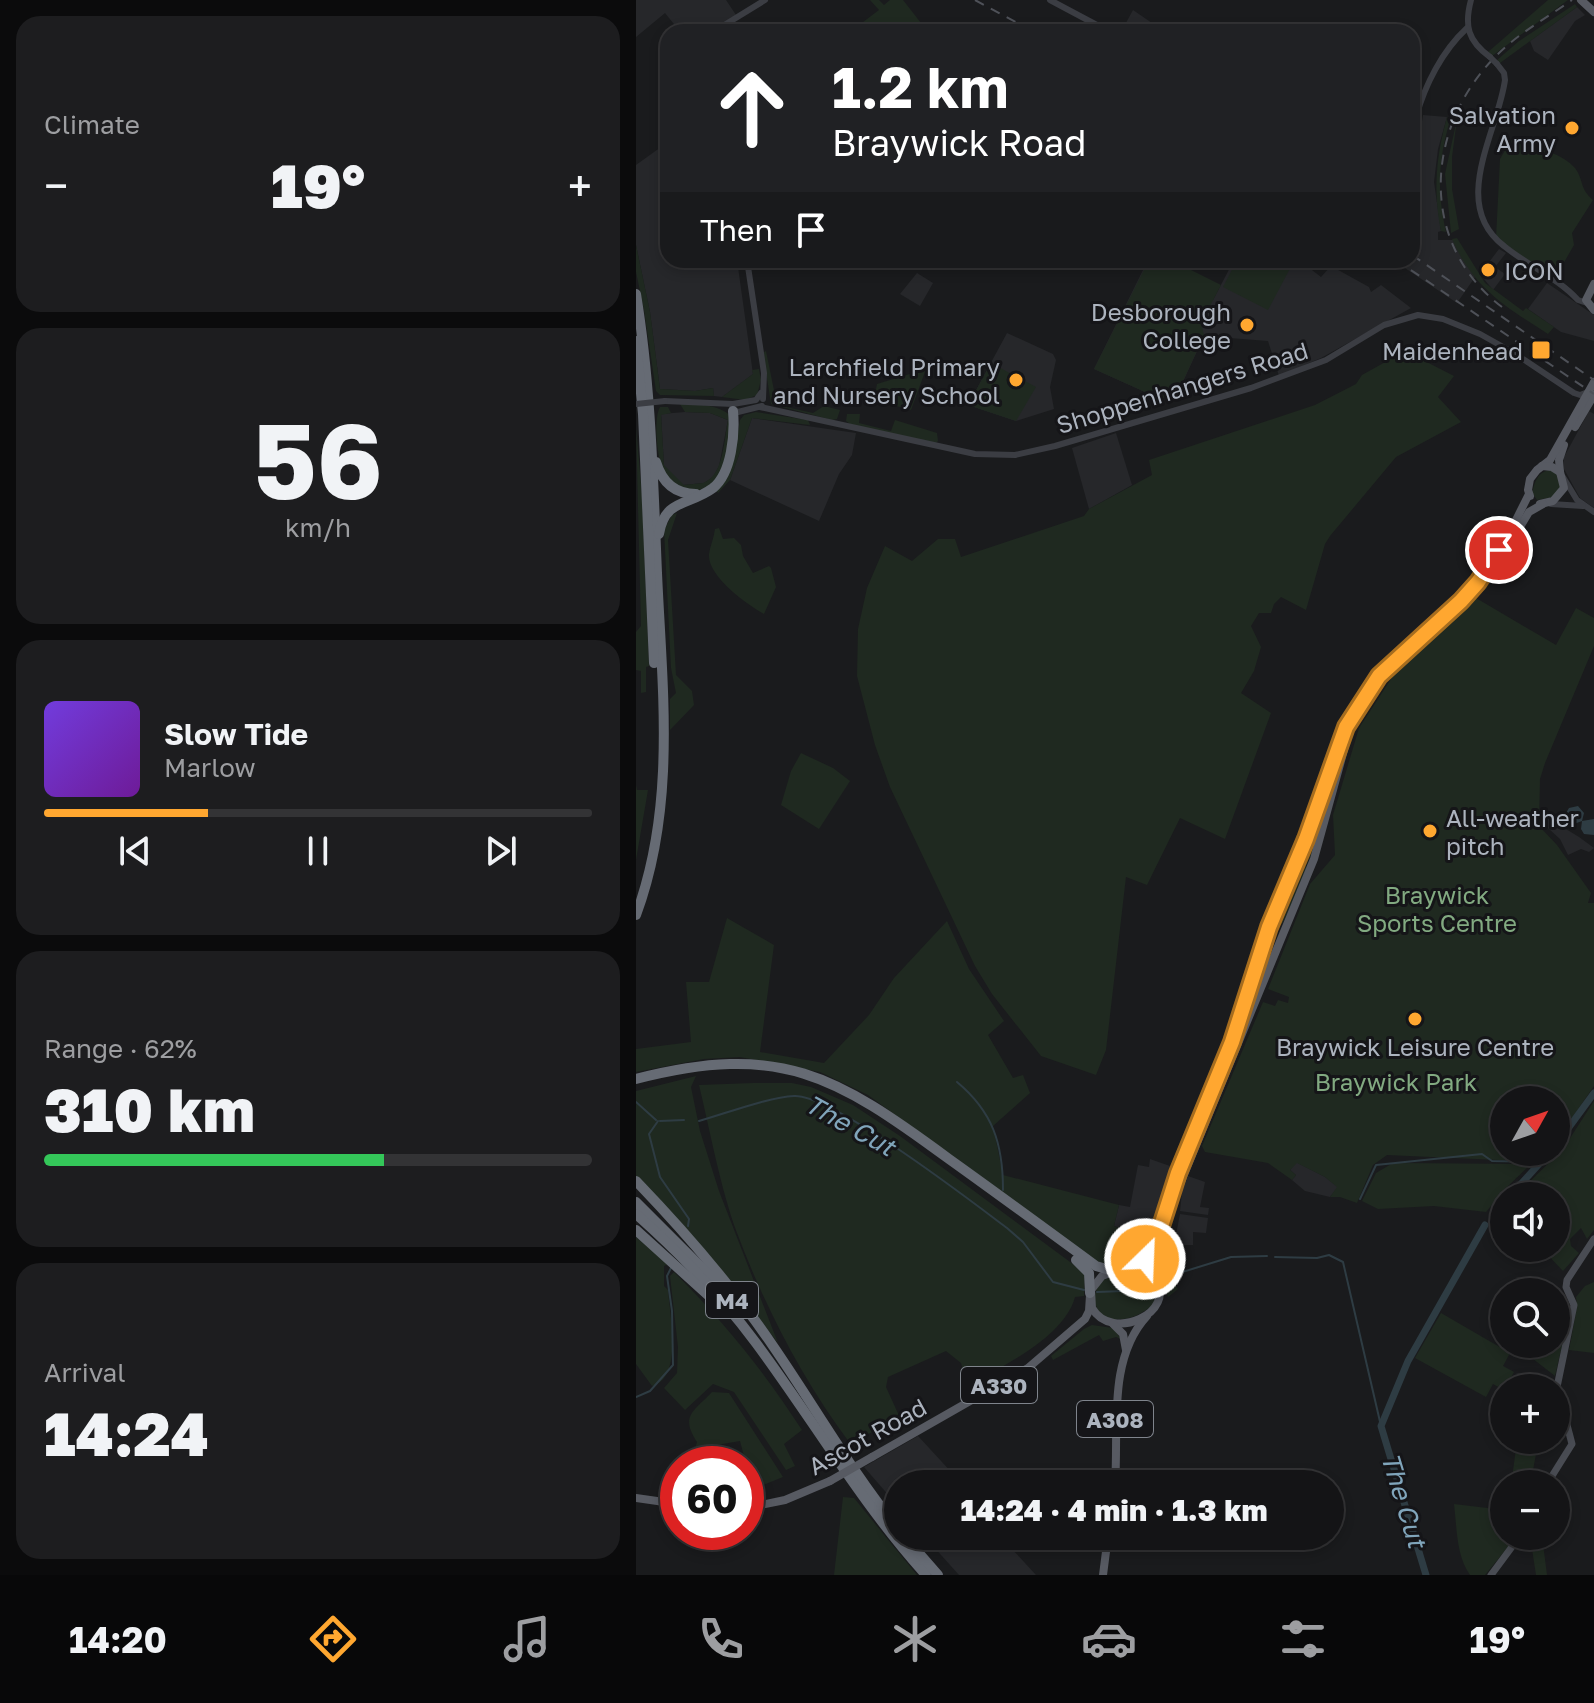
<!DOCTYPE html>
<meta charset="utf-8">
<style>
body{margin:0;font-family:"Golos Text",sans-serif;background:#1d1d1f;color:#f1f3f6;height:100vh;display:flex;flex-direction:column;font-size:30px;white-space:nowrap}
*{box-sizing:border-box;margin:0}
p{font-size:26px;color:#9d9ea1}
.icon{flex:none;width:44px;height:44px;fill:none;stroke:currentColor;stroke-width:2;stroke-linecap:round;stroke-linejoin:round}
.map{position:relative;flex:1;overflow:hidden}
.side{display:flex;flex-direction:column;gap:16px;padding:16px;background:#0b0b0c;width:636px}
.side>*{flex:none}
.hud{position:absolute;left:24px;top:24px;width:760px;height:244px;border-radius:24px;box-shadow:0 4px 12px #0003,0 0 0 2px #333335;background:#202124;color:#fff;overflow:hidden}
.needle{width:52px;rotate:50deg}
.fabs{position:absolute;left:854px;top:1086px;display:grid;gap:16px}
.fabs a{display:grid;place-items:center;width:80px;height:80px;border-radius:50%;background:#141416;box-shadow:0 4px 12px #0003,0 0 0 2px #333335;font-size:40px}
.speed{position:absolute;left:24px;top:1446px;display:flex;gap:16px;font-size:40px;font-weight:700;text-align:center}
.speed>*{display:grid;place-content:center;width:104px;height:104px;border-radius:50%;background:#141416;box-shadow:0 4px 12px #0003,0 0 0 2px #333335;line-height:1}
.speed .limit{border:12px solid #d22;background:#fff;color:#111}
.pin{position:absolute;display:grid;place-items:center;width:68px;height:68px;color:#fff;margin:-34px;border:4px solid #fff;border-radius:50%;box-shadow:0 2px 8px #0007}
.me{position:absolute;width:88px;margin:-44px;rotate:24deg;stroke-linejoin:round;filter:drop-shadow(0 0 6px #0008)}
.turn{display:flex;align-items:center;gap:28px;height:168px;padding:0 40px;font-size:36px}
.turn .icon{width:104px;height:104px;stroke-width:2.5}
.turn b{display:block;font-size:56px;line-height:68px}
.then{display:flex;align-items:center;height:76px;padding:0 40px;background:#0003;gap:16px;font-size:30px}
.big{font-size:60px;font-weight:800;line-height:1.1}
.side .widget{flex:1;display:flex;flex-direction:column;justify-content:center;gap:12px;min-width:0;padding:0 28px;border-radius:24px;background:#1d1d1f}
.side .dial{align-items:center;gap:0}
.dial b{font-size:104px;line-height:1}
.song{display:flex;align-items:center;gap:24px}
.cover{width:96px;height:96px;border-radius:12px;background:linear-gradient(135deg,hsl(260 70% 55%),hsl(280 70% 35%))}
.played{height:8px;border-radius:4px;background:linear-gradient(90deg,#ffa730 30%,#333335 30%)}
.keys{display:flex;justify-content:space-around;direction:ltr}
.heat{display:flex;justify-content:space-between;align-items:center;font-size:44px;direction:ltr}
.charge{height:12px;border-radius:6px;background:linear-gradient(90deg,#34c759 62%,#333335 0)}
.trip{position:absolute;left:248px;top:1470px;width:460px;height:80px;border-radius:40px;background:#141416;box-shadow:0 4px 12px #0003,0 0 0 2px #333335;font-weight:800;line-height:80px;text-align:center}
.tabs{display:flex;height:128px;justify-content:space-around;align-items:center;background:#080809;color:#9d9ea1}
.tabs .icon{width:56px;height:56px}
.tabs .current{color:#ffa730}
.tabs b{font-size:36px;color:#f1f3f6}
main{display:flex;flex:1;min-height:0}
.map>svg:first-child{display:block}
.built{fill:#26272a}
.green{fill:#1f2920}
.water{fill:#2e3c43}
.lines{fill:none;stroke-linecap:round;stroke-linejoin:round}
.stream{stroke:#2e3c43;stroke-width:2}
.river{stroke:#2e3c43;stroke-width:7}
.tertiary{stroke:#3b3d43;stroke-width:6}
.secondary{stroke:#494c53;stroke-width:7}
.primary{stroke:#575a62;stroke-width:8}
.motorway{stroke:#666b74;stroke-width:10}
.rail{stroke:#4e5158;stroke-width:2;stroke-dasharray:10 8;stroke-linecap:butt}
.tertiary-bridge{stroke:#3b3d43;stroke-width:6}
.primary-bridge{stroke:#575a62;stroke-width:8}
.route-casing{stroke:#a66d1f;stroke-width:20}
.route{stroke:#ffa730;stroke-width:14}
.poi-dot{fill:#ffa730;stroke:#151518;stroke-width:3}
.labels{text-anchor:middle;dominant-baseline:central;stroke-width:6;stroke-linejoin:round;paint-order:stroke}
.shield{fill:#151518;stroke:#7f848c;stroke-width:2}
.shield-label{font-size:22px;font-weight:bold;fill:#acb3be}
.poi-label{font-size:24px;fill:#acb3be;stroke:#151518;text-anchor:end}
.street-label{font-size:24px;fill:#acb3be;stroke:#151518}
.park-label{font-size:24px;fill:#82aa81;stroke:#151518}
.water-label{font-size:26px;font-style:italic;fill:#80a5bb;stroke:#151518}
</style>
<main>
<section class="side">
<div class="widget"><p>Climate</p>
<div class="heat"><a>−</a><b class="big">19°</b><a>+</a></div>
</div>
<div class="widget dial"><b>56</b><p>km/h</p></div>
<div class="widget">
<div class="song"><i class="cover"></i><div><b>Slow Tide</b><p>Marlow</p></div></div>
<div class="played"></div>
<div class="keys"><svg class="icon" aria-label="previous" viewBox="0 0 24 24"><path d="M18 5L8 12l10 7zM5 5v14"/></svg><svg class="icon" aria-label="pause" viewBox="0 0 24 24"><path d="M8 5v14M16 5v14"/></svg><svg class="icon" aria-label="next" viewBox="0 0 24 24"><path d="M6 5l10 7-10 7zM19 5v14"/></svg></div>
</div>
<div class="widget"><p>Range · 62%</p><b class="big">310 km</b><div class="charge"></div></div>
<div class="widget"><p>Arrival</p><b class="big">14:24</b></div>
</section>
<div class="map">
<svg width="958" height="1575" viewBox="0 0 958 1575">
<rect width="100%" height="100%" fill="#1a1b1d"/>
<g class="built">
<polygon points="0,0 90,0 100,15 76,32 39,32 42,29 29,13 0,37"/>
<polygon points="941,7 949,15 939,21 912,60 898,51 894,41"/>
<polygon points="497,10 529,32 485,32"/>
<polygon points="787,115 811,117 802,149 798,182 805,231 802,232 802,240 817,240 839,277 821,303 757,260 776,260 776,127 777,121 786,121"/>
<polygon points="32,142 32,260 101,260 117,374 86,397 78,396 77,388 59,391 24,389 14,312 0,245 0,165"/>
<polygon points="863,249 870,253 859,267 869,274 857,290 844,274"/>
<polygon points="598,260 663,260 685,277 695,266 733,287 735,292 745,285 775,308 685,358 643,376 632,341 568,336 538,401 509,392 458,369 510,264 577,300"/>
<polygon points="281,273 297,283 284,306 264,294"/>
<polygon points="911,283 958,315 958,341 925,332 892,309"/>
<polygon points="371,333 417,354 420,360 414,387 418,409 380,421 332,405"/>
<polygon points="953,411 958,414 958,508 944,498 928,469 928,457"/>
<polygon points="49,412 74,413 92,420 83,466 77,477 68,483 47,485 28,466 25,414"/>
<polygon points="116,418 220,433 216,455 203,474 183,521 94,480"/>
<polygon points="480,433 496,485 453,509 436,448"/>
<polygon points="907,815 943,837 958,848 953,852 945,849 932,855 924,839 912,828"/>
<polygon points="514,1159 534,1166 533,1170 538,1173 514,1239 478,1226 483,1205 494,1207 502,1165 513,1167"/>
<polygon points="660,1162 689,1177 702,1187 694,1197 669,1191 656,1180 660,1175 654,1170"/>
<polygon points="552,1176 569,1182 564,1207 573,1208 572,1215 544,1211 546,1192"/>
<polygon points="544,1214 572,1218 570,1233 557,1232 557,1245 538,1245"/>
<polygon points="282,1436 317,1474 314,1481 316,1484 262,1484 262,1506 228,1467"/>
<polygon points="288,1536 364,1536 400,1575 323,1575"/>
</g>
<g class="green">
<polygon points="234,0 243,0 248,5 254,0 267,0 292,32 214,32 243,10"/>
<polygon points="912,0 932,0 856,56 852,52"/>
<polygon points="939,4 941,7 864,63 861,60 883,41"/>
<path d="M811 117 814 120C802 162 801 190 810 232L805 231C797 190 800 157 811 117Z"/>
<polygon points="821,119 816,157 816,189 823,229 815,233 809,174"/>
<path d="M875 140C895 147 924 151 939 168 948 180 943 188 957 200L936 233 938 245 926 266 923 264 909 273 860 238 864 159Z"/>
<path d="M821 238 849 283 887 311 890 308 918 327 912 334C870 307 837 288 816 239Z"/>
<polygon points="0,245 14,312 24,389 59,391 77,388 78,396 24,395 20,391 8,310 0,272"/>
<polygon points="513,260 535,260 585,285 565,323 568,335 538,401 509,392 458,369"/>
<polygon points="601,260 658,261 632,310 587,287"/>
<polygon points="130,351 140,400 150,407 177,413 188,406 204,410 201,419 196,420 135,404 127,353"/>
<polygon points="777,355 818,376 802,397 825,422 760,457 694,536 689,544 670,610 645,597 638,604 635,613 623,613 615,626 625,647 618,671 605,693 635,713 589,839 544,818 511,885 490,877 470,1050 460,1075 405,1056 356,994 339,966 254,787 239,745 221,676 222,629 231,588 249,546 276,561 302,539 319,539 325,557 448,516 453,509 516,475 513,460 679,405 720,384 726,375 760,356"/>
<polygon points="355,363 400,387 380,421 332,405"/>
<polygon points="123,369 125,380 121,395 109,400 86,397 117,374 116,370"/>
<polygon points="290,369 275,410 238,400 241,384"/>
<path d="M44 404C61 404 83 404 96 417 93 435 93 462 81 478 67 497 41 493 29 474 21 463 17 418 24 407H32L35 413 25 415 28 465 48 485C54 484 61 484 67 483 88 476 88 438 92 420L74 413 49 412Z"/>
<polygon points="120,412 172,420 174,425 116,418 94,480 82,493 80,490 100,443 104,420 108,415"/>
<polygon points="211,414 224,414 223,423 255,431 259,420 301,433 302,441 299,444 214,424 210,421"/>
<polygon points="0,427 6,495 13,666 10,667 10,692 5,693 5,671 0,670 0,632 5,626"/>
<path d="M914 470 923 475 925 489 917 497 901 500 896 493C899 482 901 472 914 470Z"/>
<polygon points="41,513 32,540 40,675 56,691 58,705 34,730 34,699 40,693 35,668 28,530 36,515"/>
<path d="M83 528 87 539 98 538 105 545 107 556 117 573 133 566 135 568 140 587 128 614C111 605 71 576 73 554 74 546 78 538 79 529Z"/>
<polygon points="840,598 920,645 940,608 958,618 958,646 909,763 904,779 903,826 921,845 955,893 952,903 958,903 958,1086 920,1141 920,1100 868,1100 868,1152 912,1152 905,1162 751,1155 737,1165 721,1203 704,1197 694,1197 701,1187 689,1177 661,1163 654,1170 660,1175 656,1180 632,1163 569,1152 566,1146 627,1002 639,1006 642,1000 652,1003 653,997 632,989 674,884 699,855 697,815 723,728 757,676"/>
<polygon points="165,753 197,768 214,781 183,829 145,805 155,771"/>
<polygon points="0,785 1,790 12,790 0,860"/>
<polygon points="676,846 678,849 670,866 670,878 646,924 641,925 640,921 672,848"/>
<polygon points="91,918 138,945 124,1052 188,1063 233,1015 258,978 311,921 333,969 368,1021 352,1035 377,1078 387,1075 394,1093 357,1126 367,1175 483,1205 478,1226 506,1236 503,1245 473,1256 469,1268 232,1095 184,1072 104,1057 68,1059 0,1072 0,1049 55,1042 50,982 73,982"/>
<polygon points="60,1076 55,1087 64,1131 83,1191 142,1343 87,1272 0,1178 0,1091"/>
<path d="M117 1083H156L175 1087 217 1105 264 1136 449 1273 448 1296 439 1297C428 1338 366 1366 332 1386L325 1363 310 1351 252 1377 250 1387 265 1420 213 1442C166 1379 129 1307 101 1233 85 1190 74 1131 63 1085Z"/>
<polygon points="958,1101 958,1230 951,1239 945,1228 934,1239 935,1246 943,1253 927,1271 905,1248 920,1248 920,1196 879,1196 927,1149"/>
<polygon points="757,1163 895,1164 871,1187 850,1212 798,1206 742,1209 726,1201 740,1173"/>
<path d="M0 1237 32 1264 28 1266V1286L32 1290C34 1316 47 1378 16 1386L0 1364Z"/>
<polygon points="529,1250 535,1250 545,1277 538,1284 542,1289 532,1297 524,1270"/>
<path d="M495 1269 512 1274 520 1287 518 1304C502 1317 488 1323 467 1317 456 1304 457 1296 464 1281Z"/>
<path d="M38 1272C90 1324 126 1369 166 1430L148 1444 159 1466 150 1470 98 1392 77 1384 49 1410 28 1388 41 1373 42 1347 34 1276Z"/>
<polygon points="958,1282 958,1353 933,1350 941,1307 940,1297 949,1286"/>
<polygon points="805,1313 874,1353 867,1366 878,1372 868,1390 857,1384 850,1397 779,1358"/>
<polygon points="920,1320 930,1328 919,1376 892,1355 885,1354 872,1346 920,1344"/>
<polygon points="456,1325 477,1328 485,1339 480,1337 467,1341 463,1335 417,1360 415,1356 448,1329"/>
<path d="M76 1392 93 1393 147 1477 112 1491 110 1464 104 1441 81 1445 80 1464H67L70 1457 59 1449 61 1442C44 1416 57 1412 76 1392Z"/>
<polygon points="881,1441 891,1442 890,1448 900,1454 895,1481 876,1478"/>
<polygon points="207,1497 218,1498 281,1575 198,1575"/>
<path d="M818 1504 868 1510V1536H881L849 1575H834C820 1555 821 1528 818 1504Z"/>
<polygon points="888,1536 906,1536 911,1575 900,1575 896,1549 885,1550"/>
</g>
<polygon class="water" points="942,806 948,813 946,821 958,819 958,835 948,834 945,829 946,821 938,824 931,819 930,813 933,808"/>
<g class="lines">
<g class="stream">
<path d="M321 1082C357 1112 367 1144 367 1190"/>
<polyline points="0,1102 20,1120"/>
<polyline points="22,1121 13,1134 24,1177 53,1219 52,1226"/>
<polyline points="24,1121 48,1120"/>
<path d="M63 1121C88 1114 133 1097 158 1096 196 1094 335 1201 371 1228L387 1242 417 1282 448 1290"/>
<polyline points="724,1199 740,1165 846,1154 856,1161 896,1162 900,1167"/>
<polyline points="639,1257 681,1258 693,1255 707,1262 745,1426"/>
<polyline points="527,1278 595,1257 631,1256"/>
<polyline points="461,1292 487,1291 514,1282"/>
<polyline points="0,1397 14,1391 37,1365 36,1311 31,1276 35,1268"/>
</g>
<g class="river">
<polyline points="920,1145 958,1093"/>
<polyline points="874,1196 914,1152"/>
<polyline points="858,1215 868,1203"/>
<polyline points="790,1575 745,1426 772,1361 849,1225"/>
</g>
<g class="tertiary">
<polyline points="414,0 474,32"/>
<path d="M835 0C828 26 832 41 854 57"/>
<polyline points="77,32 129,0"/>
<path d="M861 64 868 73 869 80C862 132 813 204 868 246 891 265 922 278 942 300L951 303"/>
<path d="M776 117H780C789 85 806 51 831 28"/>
<polyline points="111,260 128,373 127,399"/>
<polyline points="29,401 97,404 120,400 125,393"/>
<polyline points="124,407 339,454 379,455 419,446 615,388 690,360 748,325 782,315 807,319 844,334 878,353 938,393 944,395 952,392"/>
<polyline points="96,409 102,412 126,406"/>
<polyline points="927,477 941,500 958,512"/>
<polyline points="915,504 947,506"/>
</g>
<g class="secondary">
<polyline points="911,1484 936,1444 921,1387 938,1305 930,1287 931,1280 958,1239"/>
<polyline points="855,1575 884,1536"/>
</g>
<g class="primary">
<polyline points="945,0 958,12"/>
<polyline points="958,284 950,300 958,310"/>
<polyline points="939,427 958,395"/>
<polyline points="924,472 923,460 928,445"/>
<polyline points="894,496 892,490 894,479 901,470 914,460 958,382"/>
<polyline points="904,504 917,501 928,488 924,472 916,467 906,466"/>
<polyline points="873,534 893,494"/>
<polyline points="776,644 802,622"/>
<polyline points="553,1147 596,1042 633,927 670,839 702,748"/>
<polyline points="491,1267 509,1259 520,1239"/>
<path d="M491 1267C502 1267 513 1269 519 1279 542 1312 476 1343 456 1308L455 1290 466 1276Z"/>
<polyline points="523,1285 519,1262 540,1194 678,859 714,728 731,699 751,672 833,600 864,560 893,512 907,504"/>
<polyline points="477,1324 487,1334 490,1350"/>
<polyline points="236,1457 392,1368 449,1319 453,1311 454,1295"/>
<path d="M479 1484C483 1430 471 1359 511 1316"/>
<polyline points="0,1498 42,1504"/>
<polyline points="110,1508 149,1500 194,1481"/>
<polyline points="467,1575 472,1536"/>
</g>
<g class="motorway">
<path d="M0 294C15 386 17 479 21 573 26 687 41 805 0 915"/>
<polyline points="0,341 7,414 18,663"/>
<path d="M20 462C26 482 38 494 60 494"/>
<path d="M23 534C29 498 53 506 77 488 96 473 99 433 97 411"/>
<path d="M0 1079C144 1042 199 1075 313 1159 362 1194 411 1230 460 1266L477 1271"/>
<path d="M0 1181C50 1233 97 1287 137 1346 179 1407 215 1471 262 1529"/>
<polyline points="0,1202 83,1285"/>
<path d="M0 1214C44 1253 85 1296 120 1343 178 1421 225 1503 290 1575"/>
<polyline points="0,1230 73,1296"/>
<polyline points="440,1260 453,1273 454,1293"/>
<polyline points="268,1536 302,1575"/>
</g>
<g class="rail">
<polyline points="339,0 398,32"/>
<polyline points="776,255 958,380"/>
<polyline points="760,260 958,394"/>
<path d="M866 307C781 243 789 125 862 54 883 33 912 17 936 0"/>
</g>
<g class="tertiary-bridge">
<polyline points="854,57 861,64"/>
<polyline points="0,404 29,401"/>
</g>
<polyline class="primary-bridge" points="194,1481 236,1457"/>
</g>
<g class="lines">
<defs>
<polyline id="route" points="509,1259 518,1248 542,1173 596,1042 633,927 670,839 710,727 743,676 825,601 842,582 863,550"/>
</defs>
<use href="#route" class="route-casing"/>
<use href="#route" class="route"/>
</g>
<g class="poi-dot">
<circle cx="936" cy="128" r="8"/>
<circle cx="852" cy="270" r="8"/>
<circle cx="611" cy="325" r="8"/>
<rect x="895" y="340" width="20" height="20" rx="4"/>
<circle cx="380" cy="380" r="8"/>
<circle cx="794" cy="831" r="8"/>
<circle cx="779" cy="1019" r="8"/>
</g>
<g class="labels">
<g class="shield">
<rect x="70" y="1282" width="52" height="36" rx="6"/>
<rect x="325" y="1367" width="76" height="36" rx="6"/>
<rect x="441" y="1401" width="76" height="36" rx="6"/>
</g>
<g class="shield-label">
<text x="96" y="1300">M4</text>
<text x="363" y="1385">A330</text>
<text x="479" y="1419">A308</text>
</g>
<g class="poi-label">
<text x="920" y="114">Salvation<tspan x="920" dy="28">Army</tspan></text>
<text x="868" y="270" text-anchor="start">ICON</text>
<text x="595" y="311">Desborough<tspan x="595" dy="28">College</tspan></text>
<text x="887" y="350">Maidenhead</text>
<text x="364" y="366">Larchfield Primary<tspan x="364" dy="28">and Nursery School</tspan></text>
<text x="810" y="817" text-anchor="start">All-weather<tspan x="810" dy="28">pitch</tspan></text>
<text x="779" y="1046" text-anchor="middle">Braywick Leisure Centre</text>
</g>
<g class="street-label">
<text transform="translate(546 387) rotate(-17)">Shoppenhangers Road</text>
<text transform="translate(231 1436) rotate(-29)">Ascot Road</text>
</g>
<g class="park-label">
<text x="801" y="894">Braywick<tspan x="801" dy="28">Sports Centre</tspan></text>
<text x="760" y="1081">Braywick Park</text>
</g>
<g class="water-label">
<text transform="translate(214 1125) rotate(29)">The Cut</text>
<text transform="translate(768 1500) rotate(73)">The Cut</text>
</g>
</g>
</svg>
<div class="fabs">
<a><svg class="needle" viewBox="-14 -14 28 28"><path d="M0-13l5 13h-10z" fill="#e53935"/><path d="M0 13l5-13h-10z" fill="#9d9ea1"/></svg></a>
<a><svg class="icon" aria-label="sound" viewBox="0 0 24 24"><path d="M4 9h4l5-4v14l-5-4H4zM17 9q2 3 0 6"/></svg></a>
<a><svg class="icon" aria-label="search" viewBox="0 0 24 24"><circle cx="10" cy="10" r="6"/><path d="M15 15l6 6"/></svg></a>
<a>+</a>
<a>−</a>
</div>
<div class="speed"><div class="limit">60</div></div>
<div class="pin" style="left:863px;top:550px;background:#d93025"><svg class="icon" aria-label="arrive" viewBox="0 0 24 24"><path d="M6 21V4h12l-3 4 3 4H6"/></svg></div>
<svg class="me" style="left:509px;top:1259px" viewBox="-20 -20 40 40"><circle r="17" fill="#ffa730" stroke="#fff" stroke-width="3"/><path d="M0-11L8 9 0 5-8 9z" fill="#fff"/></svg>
<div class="trip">14:24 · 4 min · 1.3 km</div>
<div class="hud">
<div class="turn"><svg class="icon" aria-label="ahead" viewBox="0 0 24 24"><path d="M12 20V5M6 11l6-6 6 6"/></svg><div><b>1.2 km</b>Braywick Road</div></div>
<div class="then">Then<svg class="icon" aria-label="arrive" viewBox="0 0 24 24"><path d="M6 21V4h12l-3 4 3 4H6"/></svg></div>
</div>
</div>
</main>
<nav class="tabs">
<b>14:20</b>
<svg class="icon current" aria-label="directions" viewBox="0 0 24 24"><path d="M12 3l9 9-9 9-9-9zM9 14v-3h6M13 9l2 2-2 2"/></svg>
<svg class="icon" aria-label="music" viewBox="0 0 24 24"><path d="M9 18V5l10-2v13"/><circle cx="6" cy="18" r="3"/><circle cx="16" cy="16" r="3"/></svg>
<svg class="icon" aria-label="phone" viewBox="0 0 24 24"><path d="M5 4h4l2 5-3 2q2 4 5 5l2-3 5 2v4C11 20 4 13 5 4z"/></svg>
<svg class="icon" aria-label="climate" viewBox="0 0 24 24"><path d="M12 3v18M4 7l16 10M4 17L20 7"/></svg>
<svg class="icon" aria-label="car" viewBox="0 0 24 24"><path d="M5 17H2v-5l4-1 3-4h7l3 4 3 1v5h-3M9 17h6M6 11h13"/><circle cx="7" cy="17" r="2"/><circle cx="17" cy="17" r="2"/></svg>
<svg class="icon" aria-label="filters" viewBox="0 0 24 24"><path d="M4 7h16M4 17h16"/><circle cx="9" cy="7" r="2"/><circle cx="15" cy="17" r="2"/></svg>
<b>19°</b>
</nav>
